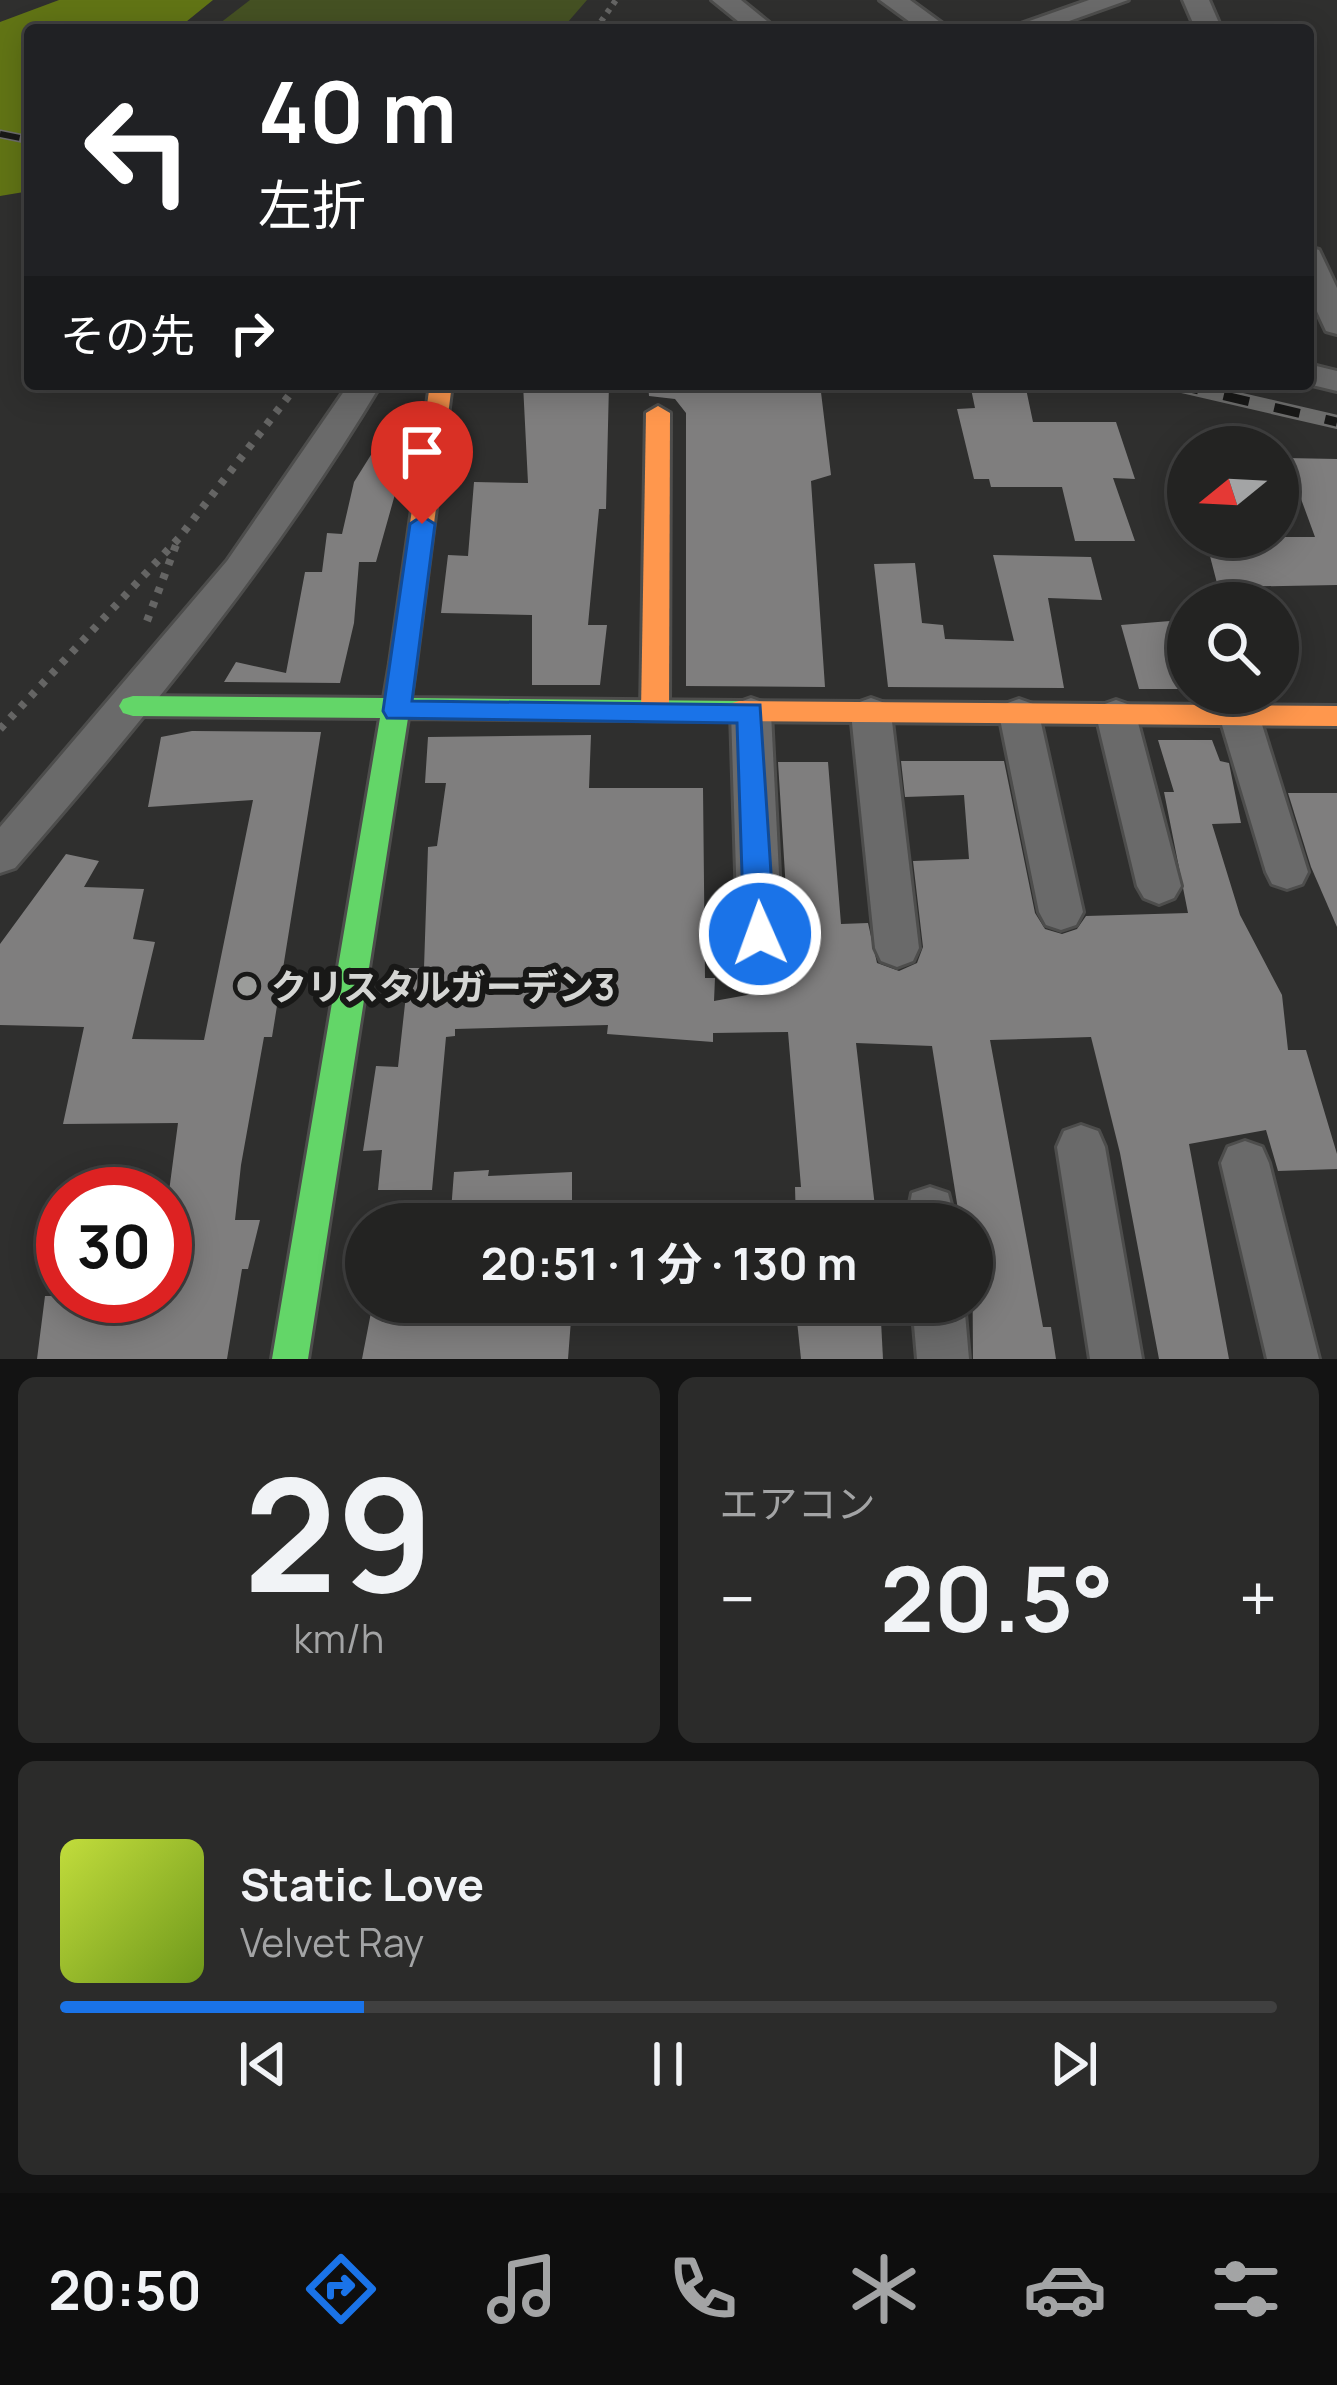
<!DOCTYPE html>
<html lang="ja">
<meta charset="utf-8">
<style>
body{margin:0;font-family:Manrope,"Noto Sans JP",sans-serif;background:#2b2b2a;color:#f1f3f6;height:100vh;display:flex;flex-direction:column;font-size:45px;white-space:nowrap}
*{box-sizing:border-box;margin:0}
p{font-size:39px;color:#a3a4a5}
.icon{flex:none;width:66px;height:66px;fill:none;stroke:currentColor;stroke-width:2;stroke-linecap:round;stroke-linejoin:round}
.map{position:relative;height:1359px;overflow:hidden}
.side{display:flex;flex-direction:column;gap:18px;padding:18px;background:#131313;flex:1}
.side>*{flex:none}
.banner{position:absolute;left:24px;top:24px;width:1290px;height:366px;border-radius:12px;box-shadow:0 6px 30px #0003,0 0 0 3px #404040;background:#202124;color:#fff;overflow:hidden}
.needle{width:78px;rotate:252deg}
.fabs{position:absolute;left:1167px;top:426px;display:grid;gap:24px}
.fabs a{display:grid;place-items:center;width:132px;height:132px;border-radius:50%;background:#232322;box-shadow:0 6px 30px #0003,0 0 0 3px #404040;font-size:60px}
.speed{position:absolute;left:36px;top:1167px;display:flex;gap:24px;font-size:60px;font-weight:700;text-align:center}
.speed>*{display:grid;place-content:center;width:156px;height:156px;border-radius:50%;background:#232322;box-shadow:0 6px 30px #0003,0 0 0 3px #404040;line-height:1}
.speed .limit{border:18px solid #d22;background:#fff;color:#111}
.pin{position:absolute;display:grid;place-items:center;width:102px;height:102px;color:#fff;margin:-123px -51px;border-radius:50% 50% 50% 0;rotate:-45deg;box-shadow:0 0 12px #0007}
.pin .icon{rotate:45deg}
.me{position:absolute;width:132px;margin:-66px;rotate:358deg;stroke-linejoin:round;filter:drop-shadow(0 0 9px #0008)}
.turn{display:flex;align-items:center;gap:42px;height:252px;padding:0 36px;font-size:54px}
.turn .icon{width:156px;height:156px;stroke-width:2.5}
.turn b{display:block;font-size:84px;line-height:102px}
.then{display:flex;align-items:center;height:114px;padding:0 36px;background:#0003;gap:24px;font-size:45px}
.big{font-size:90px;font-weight:700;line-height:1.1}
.side .tile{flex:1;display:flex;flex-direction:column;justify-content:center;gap:18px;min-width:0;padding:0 42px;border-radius:18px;background:#2b2b2a}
.side .dial{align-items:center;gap:0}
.dial b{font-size:156px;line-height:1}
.song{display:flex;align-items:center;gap:36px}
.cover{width:144px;height:144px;border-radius:18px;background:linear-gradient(135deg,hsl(70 70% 55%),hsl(80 70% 35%))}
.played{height:12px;border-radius:6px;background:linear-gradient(90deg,#1a73e8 25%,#404040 25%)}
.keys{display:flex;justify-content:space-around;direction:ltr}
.heat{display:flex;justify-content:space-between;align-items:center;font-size:66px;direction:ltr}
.side .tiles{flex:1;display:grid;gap:18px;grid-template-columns:1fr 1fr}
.tile:last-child{grid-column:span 2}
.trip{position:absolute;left:345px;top:1203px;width:648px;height:120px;border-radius:60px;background:#232322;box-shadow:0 6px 30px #0003,0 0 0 3px #404040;font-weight:700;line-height:120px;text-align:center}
.tab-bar{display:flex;height:192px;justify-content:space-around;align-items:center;background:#0e0e0e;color:#a3a4a5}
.tab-bar .icon{width:84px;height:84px}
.tab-bar .current{color:#1a73e8}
.tab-bar b{font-size:54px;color:#f1f3f6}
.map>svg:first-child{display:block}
.green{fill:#455123}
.water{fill:#617415}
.building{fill:#7f7e7e}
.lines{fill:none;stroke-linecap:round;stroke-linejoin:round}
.street-casing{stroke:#4d4d4c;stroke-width:6}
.fast-casing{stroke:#4d4d4c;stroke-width:6}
.slow-casing{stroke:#4d4d4c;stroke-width:6}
.path-far1{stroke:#656564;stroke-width:6;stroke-dasharray:4.5 6;stroke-linecap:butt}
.path{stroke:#656564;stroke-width:8;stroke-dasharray:6 9;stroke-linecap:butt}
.street{fill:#6a6a6a;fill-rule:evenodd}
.fast{fill:#63d668;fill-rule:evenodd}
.slow{fill:#ff974d;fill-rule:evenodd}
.rail-far1-casing{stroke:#6d6d6c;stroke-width:9}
.rail-casing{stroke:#6d6d6c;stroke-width:14}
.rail-far1{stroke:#181817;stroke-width:6;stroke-dasharray:20;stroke-linecap:butt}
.rail{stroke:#181817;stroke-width:9;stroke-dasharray:26;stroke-linecap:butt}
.route{fill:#1a73e8;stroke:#114b97;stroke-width:3}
.poi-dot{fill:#9b9c9a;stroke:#181817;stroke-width:4.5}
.labels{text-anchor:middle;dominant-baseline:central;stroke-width:12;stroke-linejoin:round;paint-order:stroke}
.poi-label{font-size:36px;font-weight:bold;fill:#d5d6d4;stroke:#181817;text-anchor:start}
</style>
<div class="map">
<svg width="1337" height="1359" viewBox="0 0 1337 1359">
<rect width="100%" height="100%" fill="#2f2f2e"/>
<polygon class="green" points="250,0 587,0 561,30 211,30"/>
<polygon class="water" points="59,0 213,0 176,30 30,30 30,191 0,196 0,22"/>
<g class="building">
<polygon points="523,384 609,384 606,509 599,509 588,625 607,625 600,685 532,685 532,615 441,613 448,555 468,556 474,482 528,483"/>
<polygon points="648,384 820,384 831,475 811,481 825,687 686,686 686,413 675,399 649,396"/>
<polygon points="970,384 1025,384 1033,422 1116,422 1135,479 1113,478 1135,541 1075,541 1062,487 991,487 989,479 974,479 957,409 975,408"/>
<polygon points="384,434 406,437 399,480 376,562 359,562 354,623 340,683 224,682 236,662 286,673 305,572 322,572 327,533 342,534 354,482"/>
<polygon points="1286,458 1337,459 1337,585 1218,587 1205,537 1315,537"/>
<polygon points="993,555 1091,557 1102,600 1048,598 1064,688 888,687 874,564 915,563 922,623 943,625 945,639 1014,641"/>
<polygon points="1170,621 1188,673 1188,689 1139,689 1121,625"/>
<polygon points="192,731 321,732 272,1037 264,1037 241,1165 235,1220 260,1220 248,1269 242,1269 227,1359 37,1359 45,1296 165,1296 165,1222 178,1123 63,1124 84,1027 0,1025 0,944 66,854 99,861 84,887 144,889 133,939 155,942 132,1039 204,1040 253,800 148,807 161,737"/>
<polygon points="591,735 589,788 703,788 705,978 715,978 714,1001 792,987 778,762 828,762 841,924 868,923 877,963 899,971 917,963 923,947 913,861 969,859 964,795 905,797 901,761 1004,761 1035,913 1045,929 1062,934 1077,929 1086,916 1188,913 1164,792 1174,792 1158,740 1212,740 1220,761 1229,763 1241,823 1212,824 1240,915 1282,995 1288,1050 1306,1050 1337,1154 1337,1169 1278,1171 1266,1130 1189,1144 1229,1359 1159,1359 1120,1153 1091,1037 990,1040 1043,1327 1051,1327 1056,1359 973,1359 972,1216 959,1216 932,1046 856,1043 877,1224 796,1224 795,1187 801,1187 788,1032 713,1033 713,1042 607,1034 608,1025 455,1029 455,1036 446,1037 432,1190 378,1190 382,1150 363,1151 376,1066 398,1067 409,968 424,968 428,847 437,846 446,783 425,783 428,737"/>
<polygon points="1288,793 1337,793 1337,927 1311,867"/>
<polygon points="489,1170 488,1176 572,1172 572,1224 450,1224 454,1172"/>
<polygon points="373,1302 457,1302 456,1317 571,1320 568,1359 362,1359"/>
<polygon points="795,1302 880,1302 883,1359 801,1359"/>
</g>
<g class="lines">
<defs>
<g id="street">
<polygon points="712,0 741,0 778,30 749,30"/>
<polygon points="880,0 910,0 951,30 921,30"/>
<polygon points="1089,0 1128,0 1044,30 1004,30"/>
<polygon points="1183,0 1209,0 1222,30 1196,30"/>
<polygon points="1308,247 1319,250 1337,288 1337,334 1326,331 1308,292"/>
<polygon points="1308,364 1337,371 1337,391 1308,384"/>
<path d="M349 384H381C276 559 149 714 15 868L0 873V827L227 561Z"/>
<polygon points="751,698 765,703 771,713 782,934 776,947 760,952 744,947 738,934 731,713 737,703"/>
<polygon points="871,698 885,703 891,713 919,948 913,961 897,967 881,961 875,948 851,713 857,703"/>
<polygon points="1019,699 1033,704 1039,714 1083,912 1076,925 1061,930 1046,925 1039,912 999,714 1005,704"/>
<polygon points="1116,700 1130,705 1136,715 1181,886 1174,898 1159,904 1144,898 1137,886 1096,715 1102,705"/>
<polygon points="1239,700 1253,705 1259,715 1308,872 1302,884 1287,889 1272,884 1266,872 1219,715 1225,705"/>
<polygon points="1081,1125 1098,1131 1105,1147 1142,1359 1090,1359 1057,1147 1064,1131"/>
<polygon points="1245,1141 1262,1147 1269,1163 1319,1359 1267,1359 1221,1163 1228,1147"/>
<polygon points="930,1187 948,1193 956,1224 906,1224 912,1193"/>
<polygon points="912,1302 964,1302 969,1359 917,1359"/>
</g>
<polygon id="fast" points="403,653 416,663 411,698 739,701 749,704 753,711 749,718 739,721 408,718 308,1359 272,1359 380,718 133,716 123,713 119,706 123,699 133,696 384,698 390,663"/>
<g id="slow">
<polygon points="430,384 452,384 416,663 403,673 390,663"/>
<polygon points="658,406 670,413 669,712 665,719 645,719 641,712 646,413"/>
<polygon points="739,701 1337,706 1337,726 739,721 729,718 725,711 729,704"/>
</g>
</defs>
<use href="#street" class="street-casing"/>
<use href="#fast" class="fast-casing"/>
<use href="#slow" class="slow-casing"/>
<polyline class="path-far1" points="595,30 616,0"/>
<g class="path">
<polyline points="147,621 176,545"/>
<polyline points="0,729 179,538 298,384"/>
</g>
<use href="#street" class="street"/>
<use href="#fast" class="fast"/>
<use href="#slow" class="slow"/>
<defs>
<polyline id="rail-far1" points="0,134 30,140"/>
<polyline id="rail" points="1173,384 1337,422"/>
</defs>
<use href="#rail-far1" class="rail-far1-casing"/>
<use href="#rail" class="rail-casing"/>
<use href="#rail-far1" class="rail-far1"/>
<use href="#rail" class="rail"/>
</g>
<polygon class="route" points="422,516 435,524 412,701 760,705 775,934 771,943 749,943 744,934 737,723 387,718 383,711 410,524"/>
<circle class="poi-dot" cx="247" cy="986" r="12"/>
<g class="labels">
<g class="poi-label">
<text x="271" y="986">クリスタルガーデン3</text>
</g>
</g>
</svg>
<div class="fabs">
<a><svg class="needle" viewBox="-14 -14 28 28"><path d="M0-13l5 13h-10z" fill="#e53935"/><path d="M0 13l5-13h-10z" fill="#a3a4a5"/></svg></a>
<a><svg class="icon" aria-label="search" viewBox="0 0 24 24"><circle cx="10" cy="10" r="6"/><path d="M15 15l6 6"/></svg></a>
</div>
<div class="speed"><div class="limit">30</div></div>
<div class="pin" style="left:422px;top:524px;background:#d93025"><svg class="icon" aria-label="arrive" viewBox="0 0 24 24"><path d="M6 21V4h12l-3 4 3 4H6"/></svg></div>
<svg class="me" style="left:760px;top:934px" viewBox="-20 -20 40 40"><circle r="17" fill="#1a73e8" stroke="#fff" stroke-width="3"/><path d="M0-11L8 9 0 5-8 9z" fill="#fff"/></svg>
<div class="trip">20:51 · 1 分 · 130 m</div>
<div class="banner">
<div class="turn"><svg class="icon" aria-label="left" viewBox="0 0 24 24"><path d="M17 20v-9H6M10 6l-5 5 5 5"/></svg><div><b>40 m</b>左折</div></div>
<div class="then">その先<svg class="icon" aria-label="right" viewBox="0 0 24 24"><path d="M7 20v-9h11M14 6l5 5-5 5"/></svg></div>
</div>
</div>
<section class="side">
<div class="tiles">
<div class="tile dial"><b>29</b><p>km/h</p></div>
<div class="tile"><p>エアコン</p>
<div class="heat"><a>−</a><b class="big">20.5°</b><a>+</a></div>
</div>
<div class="tile">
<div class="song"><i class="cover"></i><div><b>Static Love</b><p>Velvet Ray</p></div></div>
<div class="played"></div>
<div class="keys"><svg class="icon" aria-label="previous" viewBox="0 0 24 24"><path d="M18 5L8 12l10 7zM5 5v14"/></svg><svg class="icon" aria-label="pause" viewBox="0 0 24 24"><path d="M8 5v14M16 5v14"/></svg><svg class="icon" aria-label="next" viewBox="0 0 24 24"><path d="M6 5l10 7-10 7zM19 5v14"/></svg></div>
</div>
</div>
</section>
<nav class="tab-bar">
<b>20:50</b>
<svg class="icon current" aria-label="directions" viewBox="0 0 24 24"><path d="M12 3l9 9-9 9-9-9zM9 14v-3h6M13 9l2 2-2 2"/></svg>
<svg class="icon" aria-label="music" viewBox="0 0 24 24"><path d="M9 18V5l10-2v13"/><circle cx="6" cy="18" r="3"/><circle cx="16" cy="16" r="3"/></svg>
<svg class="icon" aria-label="phone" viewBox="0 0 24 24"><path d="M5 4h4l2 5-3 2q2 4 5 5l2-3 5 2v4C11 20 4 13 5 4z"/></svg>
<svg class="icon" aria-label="climate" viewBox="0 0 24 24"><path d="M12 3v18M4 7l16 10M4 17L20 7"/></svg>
<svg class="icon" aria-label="car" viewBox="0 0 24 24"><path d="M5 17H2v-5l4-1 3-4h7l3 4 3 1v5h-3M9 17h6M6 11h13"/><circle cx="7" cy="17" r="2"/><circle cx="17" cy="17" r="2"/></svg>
<svg class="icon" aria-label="filters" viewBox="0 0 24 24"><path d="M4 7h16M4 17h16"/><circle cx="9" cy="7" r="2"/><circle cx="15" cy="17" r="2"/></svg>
</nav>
